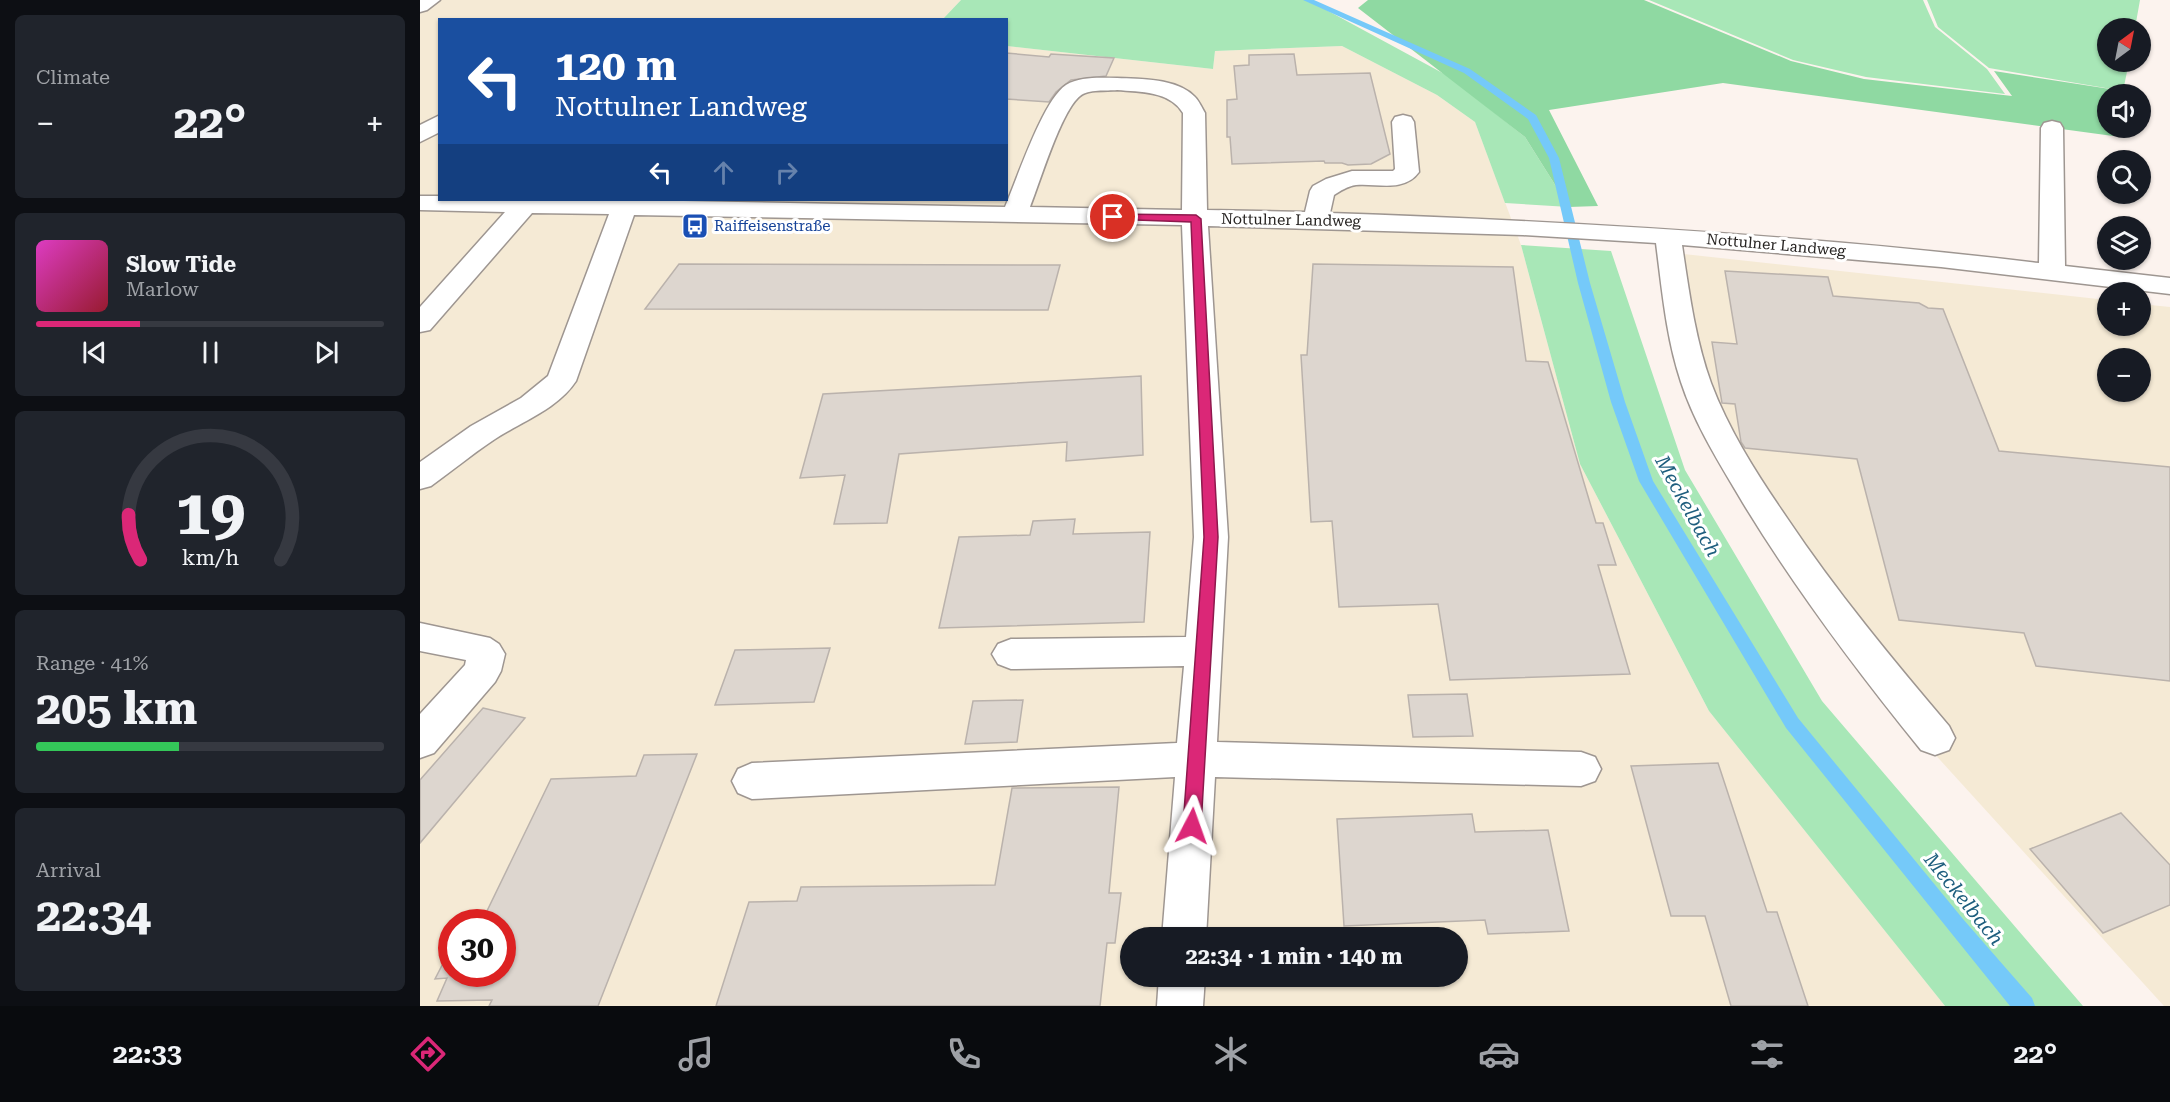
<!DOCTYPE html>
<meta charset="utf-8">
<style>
body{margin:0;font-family:"Roboto Serif",serif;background:#20242c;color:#f1f3f6;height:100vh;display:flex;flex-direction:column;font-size:22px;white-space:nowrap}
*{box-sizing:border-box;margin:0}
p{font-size:20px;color:#9ea1a6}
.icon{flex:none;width:33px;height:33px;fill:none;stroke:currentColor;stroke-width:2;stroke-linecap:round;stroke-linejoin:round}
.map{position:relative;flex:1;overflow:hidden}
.side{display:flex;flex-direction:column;gap:15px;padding:15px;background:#0d0f14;width:420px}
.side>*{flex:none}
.hud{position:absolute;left:18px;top:18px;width:570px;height:183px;border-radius:0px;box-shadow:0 2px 4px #0004;background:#1a4fa0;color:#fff;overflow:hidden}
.needle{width:39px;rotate:32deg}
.fabs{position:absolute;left:1677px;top:18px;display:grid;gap:12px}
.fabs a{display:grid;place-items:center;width:54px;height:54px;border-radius:50%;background:#171b24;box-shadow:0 2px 4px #0004;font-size:30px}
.speed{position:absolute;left:18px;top:909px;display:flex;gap:12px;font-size:30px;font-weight:700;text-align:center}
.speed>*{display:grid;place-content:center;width:78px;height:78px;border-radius:50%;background:#171b24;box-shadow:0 2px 4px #0004;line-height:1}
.speed .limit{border:9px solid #d22;background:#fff;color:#111}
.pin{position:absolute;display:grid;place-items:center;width:51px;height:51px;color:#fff;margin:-26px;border:3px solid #fff;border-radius:50%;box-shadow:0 2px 6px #0007}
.me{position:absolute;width:66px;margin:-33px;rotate:4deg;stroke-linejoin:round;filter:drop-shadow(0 0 4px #0008)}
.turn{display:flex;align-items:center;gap:21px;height:126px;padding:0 18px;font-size:27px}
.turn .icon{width:78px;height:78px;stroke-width:2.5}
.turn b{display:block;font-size:42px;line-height:51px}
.lanes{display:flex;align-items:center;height:57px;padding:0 18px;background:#0003;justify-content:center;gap:30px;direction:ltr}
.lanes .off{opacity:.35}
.big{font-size:45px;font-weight:700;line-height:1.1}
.side .widget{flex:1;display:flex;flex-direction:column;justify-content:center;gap:9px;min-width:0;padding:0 21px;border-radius:9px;background:#20242c}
.side .dial{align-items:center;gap:0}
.dial svg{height:156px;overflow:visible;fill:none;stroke:#363941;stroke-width:7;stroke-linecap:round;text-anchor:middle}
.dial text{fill:#f1f3f6;stroke:none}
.song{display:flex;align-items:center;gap:18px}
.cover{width:72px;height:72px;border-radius:9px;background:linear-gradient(135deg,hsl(310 70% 55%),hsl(350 70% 35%))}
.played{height:6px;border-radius:3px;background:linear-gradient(90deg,#db2777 30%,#363941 30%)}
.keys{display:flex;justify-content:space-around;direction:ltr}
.heat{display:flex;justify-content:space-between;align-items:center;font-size:33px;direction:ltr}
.charge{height:9px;border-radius:4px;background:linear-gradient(90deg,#34c759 41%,#363941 0)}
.trip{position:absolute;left:700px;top:927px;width:348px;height:60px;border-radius:30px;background:#171b24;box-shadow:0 2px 4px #0004;font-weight:700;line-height:60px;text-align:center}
.menu{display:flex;height:96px;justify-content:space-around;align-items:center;background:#090b0e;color:#9ea1a6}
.menu .icon{width:42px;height:42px}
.menu .selected{color:#db2777}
.menu b{font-size:27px;color:#f1f3f6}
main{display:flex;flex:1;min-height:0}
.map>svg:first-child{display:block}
.industrial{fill:#f5ead5;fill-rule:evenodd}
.green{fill:#a8e7b7}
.forest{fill:#8fd9a2}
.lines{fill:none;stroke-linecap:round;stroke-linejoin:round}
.stream{fill:#75c9f9;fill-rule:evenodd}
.building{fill:#ddd6cf;stroke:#bab2ac;stroke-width:1.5}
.minor-casing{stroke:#9e9691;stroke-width:3}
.minor{fill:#fff;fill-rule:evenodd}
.route{fill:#db2777;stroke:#8e194d;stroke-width:1.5}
.labels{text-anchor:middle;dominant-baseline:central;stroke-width:6;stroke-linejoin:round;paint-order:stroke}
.far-street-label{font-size:15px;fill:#262321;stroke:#fff}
.far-transit-label{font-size:15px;fill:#164399;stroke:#fff;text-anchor:start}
.water-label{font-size:20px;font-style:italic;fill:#1e5e7e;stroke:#fff}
</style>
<main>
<section class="side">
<div class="widget"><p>Climate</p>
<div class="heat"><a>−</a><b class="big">22°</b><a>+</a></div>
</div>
<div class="widget">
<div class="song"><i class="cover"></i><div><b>Slow Tide</b><p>Marlow</p></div></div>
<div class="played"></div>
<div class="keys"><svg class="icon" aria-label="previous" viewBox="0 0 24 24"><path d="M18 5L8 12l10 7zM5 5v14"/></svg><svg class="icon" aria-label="pause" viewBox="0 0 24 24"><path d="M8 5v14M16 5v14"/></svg><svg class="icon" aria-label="next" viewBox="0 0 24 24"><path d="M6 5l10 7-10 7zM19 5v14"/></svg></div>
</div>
<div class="widget dial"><svg viewBox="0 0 100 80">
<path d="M14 69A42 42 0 1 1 86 69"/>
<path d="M14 69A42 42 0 0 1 8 46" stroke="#db2777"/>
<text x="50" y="56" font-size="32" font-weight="700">19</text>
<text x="50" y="72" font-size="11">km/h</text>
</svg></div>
<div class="widget"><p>Range · 41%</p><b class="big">205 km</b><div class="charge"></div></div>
<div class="widget"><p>Arrival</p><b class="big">22:34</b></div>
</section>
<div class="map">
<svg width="1750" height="1006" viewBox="0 0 1750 1006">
<rect width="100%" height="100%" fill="#fcf3ee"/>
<g class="industrial">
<path d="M0 0H541L522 20H20V200H586L587 46 793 69 795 51 922 46 1017 95 1055 122 1101 245 1160 464 1289 711 1525 1006H0ZM32 922H82V974H32ZM711 938H1038V976H711Z"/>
<path d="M1236 251 1687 300 1688 326H1720L1721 304 1750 307V1006H1744L1460 694 1315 468 1245 290ZM1688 358H1720V392H1688Z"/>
</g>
<g class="green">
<polygon points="541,0 888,0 1028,76 1105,137 1149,207 1085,203 1055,122 1017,95 922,46 795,51 793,69 587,46 586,20 522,20"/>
<polygon points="1229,0 1503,0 1515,27 1567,69 1585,94 1446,77 1373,60"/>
<polygon points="1507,0 1720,0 1715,28 1688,28 1688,62 1709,62 1703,91 1569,68 1518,27"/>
<polygon points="1101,245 1191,251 1265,470 1402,701 1663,1006 1525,1006 1289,711 1160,464"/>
</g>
<polygon class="forest" points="948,0 1224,0 1371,61 1444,79 1592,96 1574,71 1703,91 1702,94 1688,94 1688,128 1695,128 1693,136 1303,83 1129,110 1178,206 1149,207 1105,137 938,8"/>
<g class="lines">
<polygon class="stream" points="883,0 894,0 1050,69 1116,115 1139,158 1170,283 1205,402 1233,481 1378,718 1543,919 1612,998 1615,1006 1590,1006 1366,728 1219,481 1191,402 1158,283 1129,158 1108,119 1044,73"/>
</g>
<g class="building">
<polygon points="586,53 629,57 631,54 694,58 686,76 651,80 636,92 629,102 586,99"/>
<polygon points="874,54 877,75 950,73 970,154 951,164 928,165 922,163 905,163 904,161 812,164 810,137 807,137 807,100 817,99 814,66 829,65 829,55"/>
<polygon points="259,264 615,265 640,265 628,310 225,309"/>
<polygon points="893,264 1093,267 1106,361 1128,362 1176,523 1183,523 1196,565 1178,565 1210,674 1030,680 1018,604 919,607 912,521 891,522 881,355 887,355"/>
<polygon points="1305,271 1408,277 1413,296 1499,303 1508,308 1523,309 1579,451 1750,467 1750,681 1616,666 1604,633 1479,620 1437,459 1325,448 1321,442 1315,404 1302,403 1292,342 1317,344"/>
<polygon points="721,376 723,455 646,461 647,442 479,454 467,523 414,524 425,475 380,478 403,394"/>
<polygon points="655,519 653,534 730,532 724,622 519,628 539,537 610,535 613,521"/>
<polygon points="410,648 394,702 295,705 315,650"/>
<polygon points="1047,694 1053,736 993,737 988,695"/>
<polygon points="603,700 597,742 545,744 553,701"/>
<polygon points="63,708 105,718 0,843 0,780"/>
<polygon points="277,754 178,1006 69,1006 72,1000 17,1001 27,978 15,979 32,946 32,974 82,974 82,922 43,922 47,915 65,915 131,779 216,776 224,755"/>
<polygon points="1298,763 1347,912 1357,912 1388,1006 1311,1006 1285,916 1251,916 1211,766"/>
<polygon points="699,787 689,893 701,893 695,943 687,943 680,1006 296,1006 329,902 377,901 381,887 575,885 592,788"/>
<polygon points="1701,813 1750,865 1750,905 1683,933 1610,849"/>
<polygon points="1052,814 1055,832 1128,830 1149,931 1068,934 1065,920 924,926 917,819"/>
</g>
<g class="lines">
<defs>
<g id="minor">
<polygon points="0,0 20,0 7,10 0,12"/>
<path d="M697 78C721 79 757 78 775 97 779 101 782 108 785 113L787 210 885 212 890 191 893 186 906 179 932 171H973L975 169 972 122 975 117 983 115 991 117 994 122 999 172C984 193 957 183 936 185 928 186 920 191 914 195L910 213C1147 221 1383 235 1619 263L1621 128 1624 123 1632 121 1640 123 1643 128 1645 266 1750 278V294L1521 267 1262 245C1269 291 1275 339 1291 383 1309 431 1338 476 1367 518 1416 591 1472 659 1529 726L1535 738 1529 750 1515 755 1501 750C1437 671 1376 590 1323 503 1300 464 1275 425 1261 382 1246 337 1242 289 1236 243L1103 235 788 226 808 537 797 742 1161 752 1175 757 1181 769 1175 781 1161 786 795 777 786 938H742L755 777 332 799 318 793 312 781 318 769 332 763 757 743 764 666 591 669 578 664 572 654 578 644 591 639 766 637 774 537 762 225 214 215 156 381C137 410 100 422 72 441 51 455 32 471 11 486L0 489V462L51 426 101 398 128 376 189 214 112 213 10 330 0 332V307L85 212 0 210V196H20V200H210L585 207C597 179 623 100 646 85 661 76 681 78 697 78ZM697 90C720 92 750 91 763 113L762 210 610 207C620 182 641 111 660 96 668 89 687 91 697 90Z"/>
<polygon points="20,115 20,132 0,142 0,125"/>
<polygon points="0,623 70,638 79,644 85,654 81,671 75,682 14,753 0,758 0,714 45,665 46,660 0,651"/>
<polygon points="739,976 785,976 783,1006 737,1006"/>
</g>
</defs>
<use href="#minor" class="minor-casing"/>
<use href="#minor" class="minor"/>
</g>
<polygon class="route" points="693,214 776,215 781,219 798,537 781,826 778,832 772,834 766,832 763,826 784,537 771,222 689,219 689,215"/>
<defs>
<symbol id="bus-square" viewBox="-11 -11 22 22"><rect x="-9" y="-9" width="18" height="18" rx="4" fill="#1a4fb4" stroke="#fff"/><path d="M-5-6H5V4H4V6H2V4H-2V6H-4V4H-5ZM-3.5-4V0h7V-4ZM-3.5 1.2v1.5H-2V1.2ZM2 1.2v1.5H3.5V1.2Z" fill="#fff"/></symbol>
</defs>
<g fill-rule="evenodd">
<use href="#bus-square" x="260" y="211" width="30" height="30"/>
</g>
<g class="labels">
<g class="far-street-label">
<text transform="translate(871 220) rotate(1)">Nottulner Landweg</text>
<text transform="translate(1356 245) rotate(5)">Nottulner Landweg</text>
</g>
<g class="far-transit-label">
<text x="294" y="226">Raiffeisenstraße</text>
</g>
<g class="water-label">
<text transform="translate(1268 506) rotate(61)">Meckelbach</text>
<text transform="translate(1544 899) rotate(51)">Meckelbach</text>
</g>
</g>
</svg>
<div class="fabs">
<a><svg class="needle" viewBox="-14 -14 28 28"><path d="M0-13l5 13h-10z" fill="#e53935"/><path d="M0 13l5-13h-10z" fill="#9ea1a6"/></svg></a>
<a><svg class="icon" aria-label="sound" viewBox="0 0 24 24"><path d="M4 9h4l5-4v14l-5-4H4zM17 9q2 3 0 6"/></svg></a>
<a><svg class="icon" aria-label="search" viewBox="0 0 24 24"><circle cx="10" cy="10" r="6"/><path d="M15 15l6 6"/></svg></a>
<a><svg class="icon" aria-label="layers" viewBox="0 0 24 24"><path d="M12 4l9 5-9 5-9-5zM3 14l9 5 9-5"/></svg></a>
<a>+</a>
<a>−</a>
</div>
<div class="speed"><div class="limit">30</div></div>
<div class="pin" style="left:693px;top:217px;background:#d93025"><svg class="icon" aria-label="arrive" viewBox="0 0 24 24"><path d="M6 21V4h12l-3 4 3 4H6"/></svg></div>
<svg class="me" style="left:772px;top:826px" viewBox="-20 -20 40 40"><path d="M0-17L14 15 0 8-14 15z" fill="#db2777" stroke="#fff" stroke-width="4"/></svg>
<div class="trip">22:34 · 1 min · 140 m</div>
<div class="hud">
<div class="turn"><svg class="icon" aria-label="left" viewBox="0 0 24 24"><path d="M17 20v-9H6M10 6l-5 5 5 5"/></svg><div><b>120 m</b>Nottulner Landweg</div></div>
<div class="lanes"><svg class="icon" aria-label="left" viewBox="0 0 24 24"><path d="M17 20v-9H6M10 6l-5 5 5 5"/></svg><svg class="icon off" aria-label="ahead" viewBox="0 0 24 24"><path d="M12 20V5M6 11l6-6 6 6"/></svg><svg class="icon off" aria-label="right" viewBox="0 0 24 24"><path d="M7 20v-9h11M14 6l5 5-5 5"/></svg></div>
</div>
</div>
</main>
<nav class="menu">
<b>22:33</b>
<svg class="icon selected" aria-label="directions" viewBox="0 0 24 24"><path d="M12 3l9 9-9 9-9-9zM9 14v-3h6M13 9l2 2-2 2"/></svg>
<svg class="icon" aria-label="music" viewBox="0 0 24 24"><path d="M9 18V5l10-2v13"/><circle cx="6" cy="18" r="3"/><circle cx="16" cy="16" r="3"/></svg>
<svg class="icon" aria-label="phone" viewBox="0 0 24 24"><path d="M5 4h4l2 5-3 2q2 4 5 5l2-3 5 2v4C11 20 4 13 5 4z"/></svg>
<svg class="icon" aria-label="climate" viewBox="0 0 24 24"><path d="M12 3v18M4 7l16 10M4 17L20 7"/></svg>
<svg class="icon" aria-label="car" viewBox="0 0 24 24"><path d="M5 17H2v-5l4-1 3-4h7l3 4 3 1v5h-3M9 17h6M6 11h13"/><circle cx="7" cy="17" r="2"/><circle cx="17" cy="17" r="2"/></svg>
<svg class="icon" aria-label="filters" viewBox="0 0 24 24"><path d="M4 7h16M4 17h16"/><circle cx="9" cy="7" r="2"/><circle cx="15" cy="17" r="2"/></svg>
<b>22°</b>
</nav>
